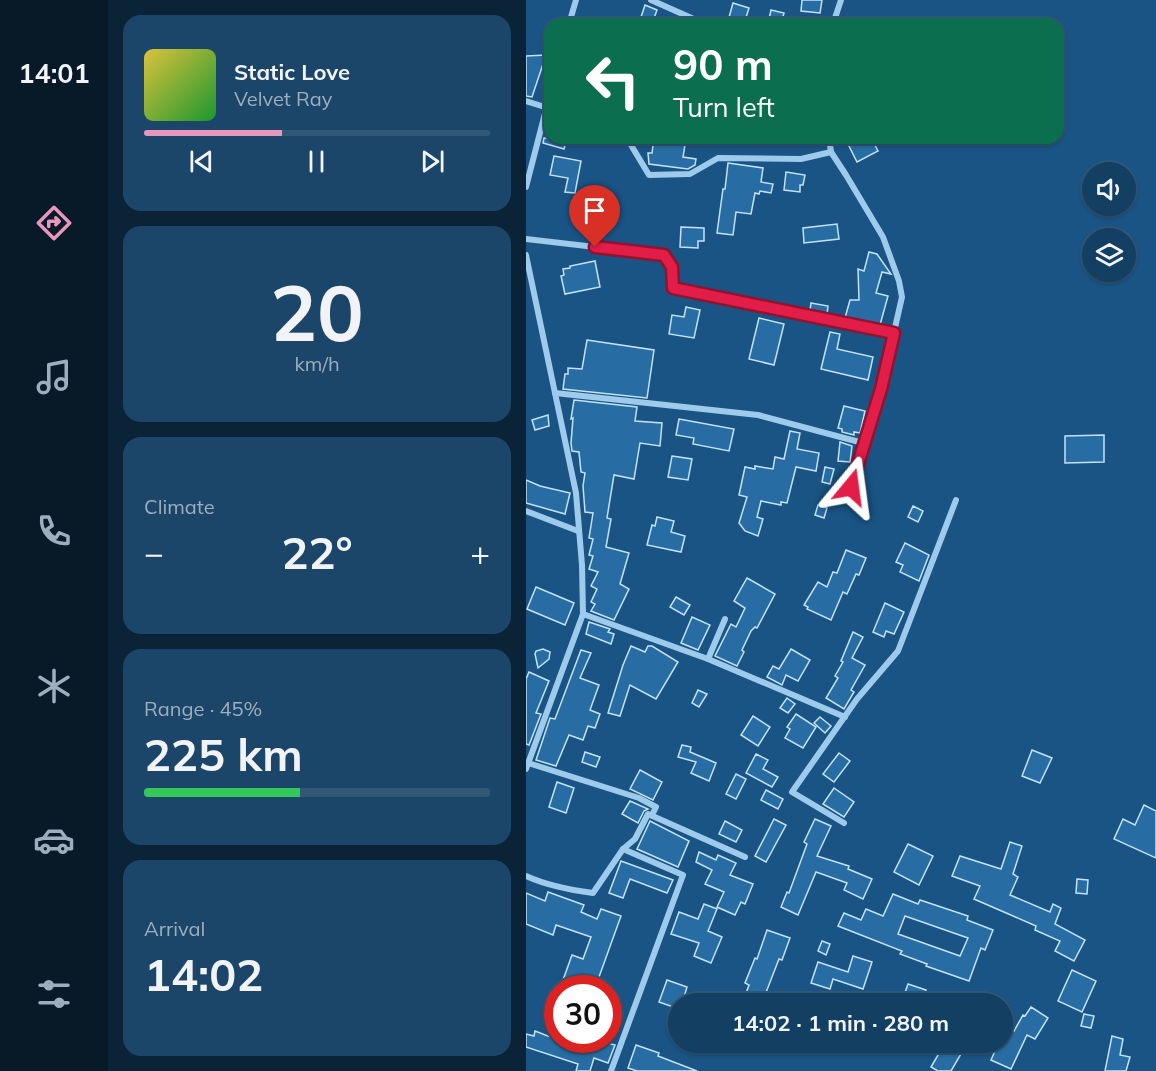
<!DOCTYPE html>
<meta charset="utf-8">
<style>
body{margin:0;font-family:Mulish,sans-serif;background:#1c4669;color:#f1f3f6;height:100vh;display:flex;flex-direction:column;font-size:22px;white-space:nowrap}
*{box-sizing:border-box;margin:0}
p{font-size:20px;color:#9dafbe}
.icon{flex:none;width:33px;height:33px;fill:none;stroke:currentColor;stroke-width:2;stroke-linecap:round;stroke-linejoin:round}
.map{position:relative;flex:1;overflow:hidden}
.panel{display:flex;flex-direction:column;gap:15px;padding:15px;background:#0a2336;width:418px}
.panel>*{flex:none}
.banner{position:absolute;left:18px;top:18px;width:520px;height:126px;border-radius:18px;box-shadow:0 2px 4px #0004,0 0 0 2px #325878;background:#0b6e4f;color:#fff;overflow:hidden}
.controls{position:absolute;left:556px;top:162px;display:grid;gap:12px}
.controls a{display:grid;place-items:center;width:54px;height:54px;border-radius:50%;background:#133f63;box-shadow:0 2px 4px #0004,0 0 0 2px #325878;font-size:30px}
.speed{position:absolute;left:18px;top:975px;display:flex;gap:12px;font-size:30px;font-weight:700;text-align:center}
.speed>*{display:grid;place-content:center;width:78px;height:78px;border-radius:50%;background:#133f63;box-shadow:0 2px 4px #0004,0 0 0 2px #325878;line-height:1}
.speed .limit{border:9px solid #d22;background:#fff;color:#111}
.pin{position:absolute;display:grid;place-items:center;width:51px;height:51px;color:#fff;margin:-62px -26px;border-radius:50% 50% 50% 0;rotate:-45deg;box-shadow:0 0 6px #0007}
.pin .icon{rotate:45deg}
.me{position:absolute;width:66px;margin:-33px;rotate:16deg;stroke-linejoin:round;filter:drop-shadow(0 0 4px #0008)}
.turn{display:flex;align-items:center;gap:21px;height:126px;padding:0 30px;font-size:27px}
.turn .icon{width:78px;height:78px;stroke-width:2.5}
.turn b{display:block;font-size:42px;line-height:51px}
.big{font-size:45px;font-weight:700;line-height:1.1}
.panel .tile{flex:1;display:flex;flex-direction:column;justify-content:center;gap:9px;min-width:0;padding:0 21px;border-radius:18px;background:#1c4669}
.panel .dial{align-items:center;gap:0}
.dial b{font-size:78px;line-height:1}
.song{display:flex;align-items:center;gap:18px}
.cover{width:72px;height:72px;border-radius:9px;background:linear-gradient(135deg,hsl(50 70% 55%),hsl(130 70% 35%))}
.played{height:6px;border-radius:3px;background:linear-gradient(90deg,#e797bd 40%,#325878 40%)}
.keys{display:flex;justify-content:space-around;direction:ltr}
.heat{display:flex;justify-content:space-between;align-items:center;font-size:33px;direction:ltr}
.charge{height:9px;border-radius:4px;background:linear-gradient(90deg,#34c759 45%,#325878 0)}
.trip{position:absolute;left:142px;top:993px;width:345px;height:60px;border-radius:30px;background:#133f63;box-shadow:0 2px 4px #0004,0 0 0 2px #325878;font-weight:700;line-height:60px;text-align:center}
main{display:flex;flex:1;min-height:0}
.tab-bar{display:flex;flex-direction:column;width:108px;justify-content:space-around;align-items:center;background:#081928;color:#9dafbe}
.tab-bar .icon{width:42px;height:42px}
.tab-bar .selected{color:#e797bd}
.tab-bar b{font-size:27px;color:#f1f3f6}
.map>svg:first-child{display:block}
.building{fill:#276da3;stroke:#c3e2f9;stroke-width:1.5;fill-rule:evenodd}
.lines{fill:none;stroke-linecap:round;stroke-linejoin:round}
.minor{stroke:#9ecaec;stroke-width:6}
.route-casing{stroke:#92132f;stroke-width:15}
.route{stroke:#e11d48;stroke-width:10}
</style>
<main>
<nav class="tab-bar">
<b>14:01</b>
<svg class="icon selected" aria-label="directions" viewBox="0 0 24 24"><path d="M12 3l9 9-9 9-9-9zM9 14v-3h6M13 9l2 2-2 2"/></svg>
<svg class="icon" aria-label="music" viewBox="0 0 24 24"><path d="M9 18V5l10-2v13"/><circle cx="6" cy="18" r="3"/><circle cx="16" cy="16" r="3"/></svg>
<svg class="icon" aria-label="phone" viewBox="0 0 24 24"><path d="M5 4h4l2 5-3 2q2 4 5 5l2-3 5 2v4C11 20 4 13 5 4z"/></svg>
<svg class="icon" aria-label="climate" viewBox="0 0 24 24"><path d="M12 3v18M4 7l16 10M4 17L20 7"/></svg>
<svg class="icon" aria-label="car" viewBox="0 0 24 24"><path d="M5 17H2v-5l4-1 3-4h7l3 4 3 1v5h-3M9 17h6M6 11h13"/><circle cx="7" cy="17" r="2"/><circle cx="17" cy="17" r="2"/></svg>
<svg class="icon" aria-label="filters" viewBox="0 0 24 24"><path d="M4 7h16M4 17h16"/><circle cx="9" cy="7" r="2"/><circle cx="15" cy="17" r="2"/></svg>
</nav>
<section class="panel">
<div class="tile">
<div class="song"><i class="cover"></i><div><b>Static Love</b><p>Velvet Ray</p></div></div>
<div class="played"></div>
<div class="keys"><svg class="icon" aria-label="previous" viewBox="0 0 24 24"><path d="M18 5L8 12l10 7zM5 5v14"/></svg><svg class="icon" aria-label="pause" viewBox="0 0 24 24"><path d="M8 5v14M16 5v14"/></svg><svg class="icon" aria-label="next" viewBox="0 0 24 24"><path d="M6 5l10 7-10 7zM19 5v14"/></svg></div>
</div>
<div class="tile dial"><b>20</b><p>km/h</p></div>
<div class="tile"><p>Climate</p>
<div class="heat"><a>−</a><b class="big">22°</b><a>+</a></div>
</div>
<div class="tile"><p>Range · 45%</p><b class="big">225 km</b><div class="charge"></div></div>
<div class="tile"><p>Arrival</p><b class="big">14:02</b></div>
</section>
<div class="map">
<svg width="630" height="1071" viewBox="0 0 630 1071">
<rect width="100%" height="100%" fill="#195484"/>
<g class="building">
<polygon points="276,0 296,0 294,13 275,11"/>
<polygon points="207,3 223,8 218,24 202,21"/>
<polygon points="119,5 131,10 126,24 114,20"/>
<polygon points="245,10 258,13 255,24 242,24"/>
<polygon points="20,55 20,64 17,64 6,97 0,96 0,56"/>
<polygon points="18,138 41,138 38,149 17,143"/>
<polygon points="128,138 160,139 157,157 170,159 169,165 162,169 123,164 122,153 126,153"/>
<polygon points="329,138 345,138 352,151 331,162 321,142"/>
<polygon points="28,156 55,161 49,193 39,192 42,178 24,175"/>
<polygon points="202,163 237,168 235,182 247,184 245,193 234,191 233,194 229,193 225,214 210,212 207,235 191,233 197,189 199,189"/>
<polygon points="260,172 279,175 277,185 274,185 274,192 258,190"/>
<polygon points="311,224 313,239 278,243 277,228"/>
<polygon points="155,227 178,228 178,241 172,241 172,248 154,247"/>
<polygon points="343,252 351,254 365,274 356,272 350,293 362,296 354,325 319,318 324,300 333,300 332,269 338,271"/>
<polygon points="69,261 74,287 39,294 35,276 38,275 37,269 44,268 44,266"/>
<polygon points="285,303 302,306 301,314 284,311"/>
<polygon points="160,307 174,310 168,338 143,334 146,315 158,317"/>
<polygon points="233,318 258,324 248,365 223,359"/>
<polygon points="304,332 314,334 311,349 347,357 342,380 295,369"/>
<polygon points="61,340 128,350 121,398 37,389 39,374 42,374 42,368 56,369"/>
<polygon points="48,400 111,407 109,421 136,423 134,446 114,443 108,479 88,475 81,518 85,519 80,547 103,553 94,584 103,589 88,620 65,611 69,604 65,602 71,589 65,586 72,572 63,569 67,556 63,555 67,539 63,538 67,513 59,512 57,486 59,473 55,472 53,452 46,451 45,443 47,418 45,419"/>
<polygon points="318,406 339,411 334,433 328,432 328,435 316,432 316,429 312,428"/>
<polygon points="22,415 23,426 9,430 6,420"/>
<polygon points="153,419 208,429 203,451 167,444 168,438 150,435"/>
<polygon points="264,431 274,433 271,449 293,453 290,471 270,467 261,503 255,502 255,505 235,501 231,517 237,519 232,536 219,531 213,523 221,497 213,495 219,467 229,469 229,466 247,469 249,457 258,459"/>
<polygon points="578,435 578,462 539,463 539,436"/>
<polygon points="314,442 326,446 324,462 312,461"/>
<polygon points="146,456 166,459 162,480 142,477"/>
<polygon points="299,467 308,469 304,484 296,482"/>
<polygon points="0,480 14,486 44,493 39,514 0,503"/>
<polygon points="292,505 301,508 298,518 289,515"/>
<polygon points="387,506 397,511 392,522 382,517"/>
<polygon points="131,517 148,521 145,532 159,536 155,552 121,545 126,525 129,526"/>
<polygon points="379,543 403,555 393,581 374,572 377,565 370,562"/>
<polygon points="320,550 340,558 333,575 330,574 321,594 317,592 305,620 281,609 282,607 278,605 292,582 301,587 307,572 311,573"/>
<polygon points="221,578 249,594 231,628 229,627 225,631 216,650 218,652 211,666 189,656 205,624 210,627 219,608 208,601"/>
<polygon points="10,587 48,603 39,625 1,609"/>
<polygon points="150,597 164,605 158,615 144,607"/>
<polygon points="359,603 378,612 368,634 360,631 358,637 347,632"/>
<polygon points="166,617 184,625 172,650 155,643"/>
<polygon points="63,622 84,629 82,632 88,634 85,644 60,634"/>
<polygon points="327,632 337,637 326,658 339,665 325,690 328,692 318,709 300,698 312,678 309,676 317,662 315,661"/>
<polygon points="105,646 119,652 122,646 126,646 152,662 130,699 104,685 94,716 82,713 97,665"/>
<polygon points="17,649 24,652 23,659 12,668 9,654 10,651"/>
<polygon points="265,649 284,660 272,681 260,675 256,685 241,677 247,666 253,669"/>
<polygon points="55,650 65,653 54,678 73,685 64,710 74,714 69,728 62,726 57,740 43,735 30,766 10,760 24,718 29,719"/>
<polygon points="3,672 23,681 10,713 15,714 3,745 0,744 0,679"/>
<polygon points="172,690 181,694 173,707 166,703"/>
<polygon points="261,698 269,704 262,713 254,708"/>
<polygon points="270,714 290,727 277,748 259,738 264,729 261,727"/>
<polygon points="227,716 244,727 232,746 215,735"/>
<polygon points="294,717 305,726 299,733 288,723"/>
<polygon points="156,745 165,747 164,752 190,763 183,781 165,773 170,762 152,757"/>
<polygon points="506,750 526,758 514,783 496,776"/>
<polygon points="59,752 74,757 70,767 56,762"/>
<polygon points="313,753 324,761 308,782 297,774"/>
<polygon points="230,754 242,760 237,769 252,777 246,787 220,773"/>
<polygon points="114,770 136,782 127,800 104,789"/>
<polygon points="210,774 220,779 210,799 200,794"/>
<polygon points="31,782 48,788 40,813 23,807"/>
<polygon points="308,788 328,802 318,817 297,804"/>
<polygon points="240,790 257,799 252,809 235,800"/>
<polygon points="104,801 122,809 118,811 112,823 96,814"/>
<polygon points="618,805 630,811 630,858 588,839 597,819 609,825"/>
<polygon points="248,819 260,825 240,862 229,856"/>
<polygon points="289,819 305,826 291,856 323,866 322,869 346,879 337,899 318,890 321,883 290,872 272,915 255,907 261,892 263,893 281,844 278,842"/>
<polygon points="124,821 163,841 152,867 111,849"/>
<polygon points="199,821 216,830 210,842 193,834"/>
<polygon points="484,842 496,846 487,874 492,877 484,895 524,912 527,904 535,908 529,924 559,940 548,961 529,951 534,941 509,930 510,926 448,899 454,886 426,876 434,856 475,869"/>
<polygon points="382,844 407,856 393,885 368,872"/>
<polygon points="173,852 190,860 192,855 210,863 204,875 227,884 219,904 215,902 209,915 191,907 198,892 179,884 186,870 170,862"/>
<polygon points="95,861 147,880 141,893 104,879 97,898 83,893"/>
<polygon points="551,879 562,880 561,894 550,893"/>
<polygon points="22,892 58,905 55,912 71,919 75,909 95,916 69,988 63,988 37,980 46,955 57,959 65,937 30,925 27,935 0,924 0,893 19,901"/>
<path d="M367 894 392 904 394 900 442 916 441 920 467 930 459 950 455 948 443 981 400 966 401 964 374 954 376 951 312 926 318 913 335 920 340 909 357 916ZM379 916 442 938 434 956 372 934Z"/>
<polygon points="178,904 191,909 182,931 196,937 185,963 168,956 173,943 145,934 153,912 172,919"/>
<polygon points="241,930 264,938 256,960 253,959 239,995 258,1004 216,1004 223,985 219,983 229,958 231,959"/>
<polygon points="296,941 304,944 300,955 292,951"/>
<polygon points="327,956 346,962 337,989 307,979 304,989 285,983 292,962 322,972"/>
<polygon points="546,970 570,981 556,1012 532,1001"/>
<polygon points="141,980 161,987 156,1004 153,1004 153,1009 133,1002"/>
<polygon points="382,984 400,990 395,1004 375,1004"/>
<polygon points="505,1007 522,1018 509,1039 501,1035 485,1069 465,1060 473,1042 477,1042 477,1035 480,1028 488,1031 497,1015 499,1016"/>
<polygon points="85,1009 97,1013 93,1026 82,1022"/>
<polygon points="558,1014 568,1016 565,1028 555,1026"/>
<polygon points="9,1031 32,1040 37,1040 36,1043 64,1053 69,1040 89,1045 82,1063 68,1058 64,1071 50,1071 52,1064 0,1047 0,1034 8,1036"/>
<polygon points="586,1036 597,1039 594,1055 604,1057 600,1071 579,1071"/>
<polygon points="402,1042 442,1042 425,1071 412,1071 405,1067 415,1050"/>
<polygon points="110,1045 133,1053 132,1056 171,1071 111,1071 102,1068"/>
</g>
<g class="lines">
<g class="minor">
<polyline points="125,0 179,24"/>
<polyline points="43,24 50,0"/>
<polyline points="307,24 315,0"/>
<polyline points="0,101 22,108"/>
<polyline points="97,138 102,140 123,175 164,174 192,158 275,159 305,152"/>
<polyline points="303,138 305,152 320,175 357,237 373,281 376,297 355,389 325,487"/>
<polyline points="0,187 24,94"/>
<polyline points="0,239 138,255 146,267 147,288 368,333"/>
<polyline points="0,255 50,493 56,565 57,614 0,769"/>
<polyline points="29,393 232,415 337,443"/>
<polyline points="0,511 52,531"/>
<polyline points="57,614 182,659 319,717"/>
<polyline points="182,659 199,619"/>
<polyline points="2,763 113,798 130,807 126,815"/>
<polyline points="318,823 266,792 331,699 372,651 430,500"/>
<path d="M0 876C22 886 44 890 67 893L97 849 109 839 122 814 219 857"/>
<polyline points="85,1071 157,875 97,849"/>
</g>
</g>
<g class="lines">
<defs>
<polyline id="route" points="69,247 138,255 146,267 147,288 368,333 355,389 325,487"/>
</defs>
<use href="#route" class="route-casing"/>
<use href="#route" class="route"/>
</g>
</svg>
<div class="controls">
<a><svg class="icon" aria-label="sound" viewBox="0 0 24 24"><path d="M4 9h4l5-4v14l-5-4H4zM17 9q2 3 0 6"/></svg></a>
<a><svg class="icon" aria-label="layers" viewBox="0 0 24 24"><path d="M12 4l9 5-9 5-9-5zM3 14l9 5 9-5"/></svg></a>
</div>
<div class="speed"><div class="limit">30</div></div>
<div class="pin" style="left:69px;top:247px;background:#d93025"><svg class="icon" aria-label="arrive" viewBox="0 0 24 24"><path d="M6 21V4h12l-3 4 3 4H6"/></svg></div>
<svg class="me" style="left:325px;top:487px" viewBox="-20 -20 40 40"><path d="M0-17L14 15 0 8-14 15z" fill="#e11d48" stroke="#fff" stroke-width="4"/></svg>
<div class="trip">14:02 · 1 min · 280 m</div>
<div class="banner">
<div class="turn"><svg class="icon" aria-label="left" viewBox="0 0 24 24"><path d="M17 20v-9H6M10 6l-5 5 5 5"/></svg><div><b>90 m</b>Turn left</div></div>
</div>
</div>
</main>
